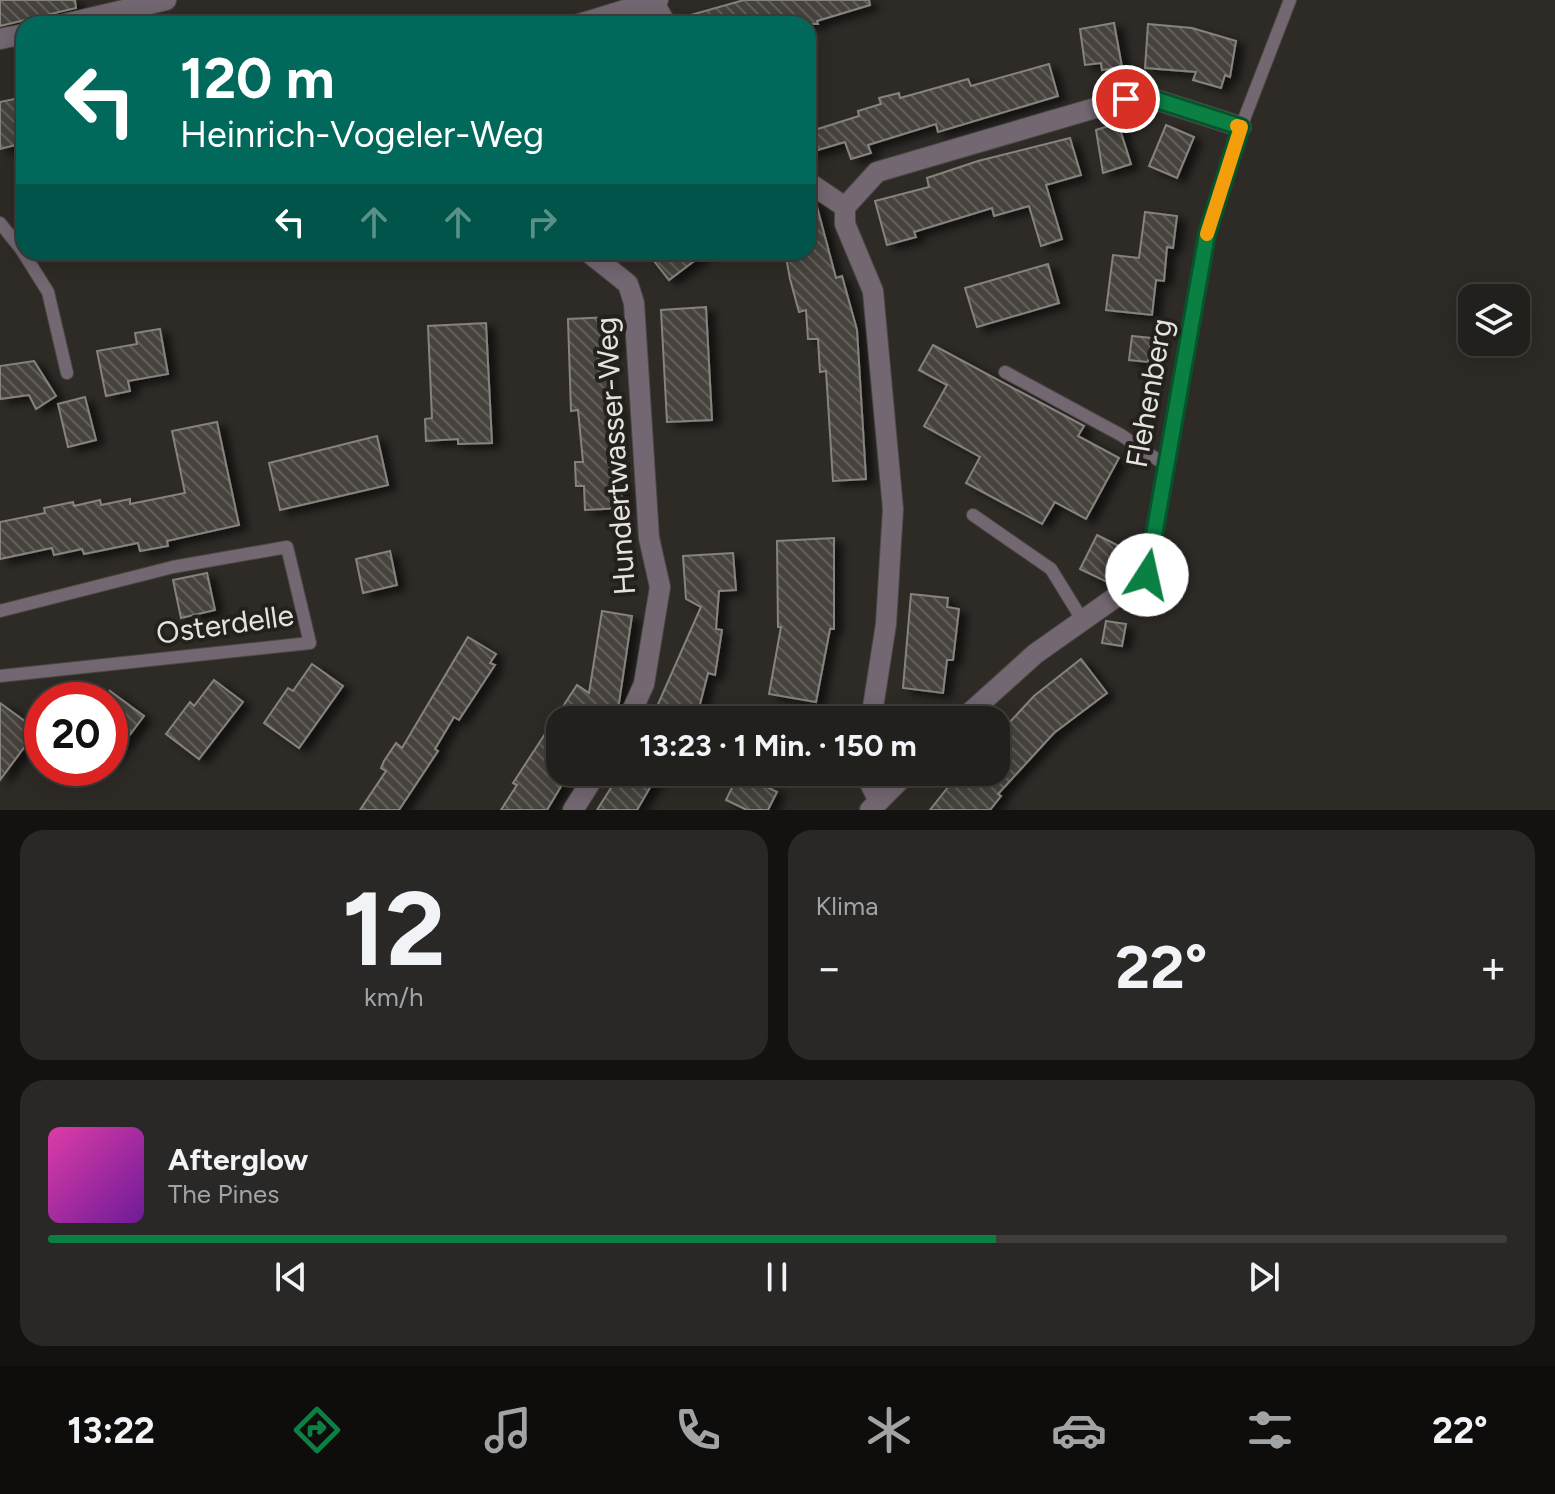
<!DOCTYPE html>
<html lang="de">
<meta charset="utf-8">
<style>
body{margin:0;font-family:Figtree,sans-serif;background:#2a2826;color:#f1f3f6;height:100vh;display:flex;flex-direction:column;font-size:30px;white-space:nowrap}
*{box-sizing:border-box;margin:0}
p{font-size:26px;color:#a2a3a4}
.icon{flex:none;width:44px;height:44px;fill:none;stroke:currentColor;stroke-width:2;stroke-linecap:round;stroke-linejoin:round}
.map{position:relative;height:810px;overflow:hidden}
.side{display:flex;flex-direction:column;gap:20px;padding:20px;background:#131210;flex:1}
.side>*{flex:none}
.banner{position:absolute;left:16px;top:16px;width:800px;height:244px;border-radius:24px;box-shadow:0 4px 20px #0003,0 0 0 2px #3f3e3b;background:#00695c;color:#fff;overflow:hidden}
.buttons{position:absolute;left:1458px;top:284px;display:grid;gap:16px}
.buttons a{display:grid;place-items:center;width:72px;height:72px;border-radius:16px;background:#22201d;box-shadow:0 4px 20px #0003,0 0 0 2px #3f3e3b;font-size:40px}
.speed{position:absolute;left:24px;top:682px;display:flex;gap:16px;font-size:40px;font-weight:700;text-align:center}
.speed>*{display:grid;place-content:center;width:104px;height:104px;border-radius:50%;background:#22201d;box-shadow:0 4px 20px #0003,0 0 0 2px #3f3e3b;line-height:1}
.speed .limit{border:12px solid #d22;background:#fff;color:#111}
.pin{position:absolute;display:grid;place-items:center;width:68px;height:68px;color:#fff;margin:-34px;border:4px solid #fff;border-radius:50%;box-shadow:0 2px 8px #0007}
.me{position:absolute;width:88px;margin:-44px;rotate:10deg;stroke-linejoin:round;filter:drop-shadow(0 0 6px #0008)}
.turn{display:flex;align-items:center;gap:28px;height:168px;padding:0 32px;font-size:36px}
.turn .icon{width:104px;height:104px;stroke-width:2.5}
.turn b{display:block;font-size:56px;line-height:68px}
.lanes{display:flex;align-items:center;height:76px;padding:0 32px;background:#0003;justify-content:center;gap:40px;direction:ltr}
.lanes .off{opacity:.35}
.big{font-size:60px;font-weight:700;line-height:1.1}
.side .card{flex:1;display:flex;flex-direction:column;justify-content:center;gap:12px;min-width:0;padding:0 28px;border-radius:24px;background:#2a2826}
.side .dial{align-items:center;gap:0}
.dial b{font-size:104px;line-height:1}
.song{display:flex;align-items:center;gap:24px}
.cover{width:96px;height:96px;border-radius:12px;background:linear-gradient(135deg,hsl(320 70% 55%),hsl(280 70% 35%))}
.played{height:8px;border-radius:4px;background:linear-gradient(90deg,#0b8043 65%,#3f3e3b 65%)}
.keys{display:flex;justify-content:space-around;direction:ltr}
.heat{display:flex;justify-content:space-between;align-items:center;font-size:44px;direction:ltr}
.side .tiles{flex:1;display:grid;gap:20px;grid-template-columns:1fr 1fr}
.card:last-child{grid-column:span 2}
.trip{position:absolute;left:546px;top:706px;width:464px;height:80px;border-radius:24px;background:#22201d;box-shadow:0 4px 20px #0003,0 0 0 2px #3f3e3b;font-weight:700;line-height:80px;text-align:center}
.menu{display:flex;height:128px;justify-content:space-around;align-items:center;background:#0e0d0c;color:#a2a3a4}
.menu .icon{width:56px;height:56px}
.menu .active{color:#0b8043}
.menu b{font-size:36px;color:#f1f3f6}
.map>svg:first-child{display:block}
.building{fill:url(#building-back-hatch);stroke:#86837e;stroke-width:2;filter:url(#shadow)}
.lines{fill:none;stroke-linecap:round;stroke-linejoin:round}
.service-casing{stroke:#4b4845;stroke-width:14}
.minor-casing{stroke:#4b4845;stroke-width:22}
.service{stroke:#736772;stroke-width:12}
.minor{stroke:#736772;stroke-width:20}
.route-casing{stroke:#07532c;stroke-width:20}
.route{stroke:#0b8043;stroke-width:14}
.slow{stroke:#f59e0b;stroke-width:14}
.labels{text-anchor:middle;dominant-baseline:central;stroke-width:8;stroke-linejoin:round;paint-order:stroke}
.street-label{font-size:30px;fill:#e5e3e0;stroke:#24211d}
</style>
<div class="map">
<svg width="1555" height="810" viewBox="0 0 1555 810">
<defs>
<pattern id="building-back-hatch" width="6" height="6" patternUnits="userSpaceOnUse" patternTransform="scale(2)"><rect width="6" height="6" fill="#46433e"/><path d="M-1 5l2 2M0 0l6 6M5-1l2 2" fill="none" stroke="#615e5a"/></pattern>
<filter id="shadow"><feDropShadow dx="8" dy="4.5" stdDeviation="4" flood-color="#0009"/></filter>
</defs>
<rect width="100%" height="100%" fill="#2e2b27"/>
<g class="building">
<polygon points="0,0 75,0 76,8 0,26"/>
<polygon points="744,0 869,0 870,5 817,21 818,24 680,24 680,18"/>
<polygon points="1114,23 1122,67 1102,70 1101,63 1085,65 1080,29"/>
<polygon points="1148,24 1192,28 1236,41 1230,77 1225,75 1221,88 1193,80 1196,72 1145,68"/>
<polygon points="1049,64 1058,96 938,132 936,124 868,145 871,153 851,159 845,142 808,153 808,132 859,116 858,111 881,104 879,98 899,93 900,98 968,79 971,86"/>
<polygon points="24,97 24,143 0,149 0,102"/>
<polygon points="1118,123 1131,164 1103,173 1096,130"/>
<polygon points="1166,125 1194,137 1177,178 1149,166"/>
<polygon points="1070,138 1081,175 1046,185 1062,239 1041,246 1029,206 994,216 992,208 914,232 916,237 887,245 875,201 929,187 927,178 978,161"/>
<polygon points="808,199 816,203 836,278 842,276 857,330 866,479 833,481 826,371 820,372 818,339 808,339 806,310 799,312 790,279 785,252 808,252"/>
<polygon points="1145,212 1177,216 1173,248 1167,247 1164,281 1156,280 1152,315 1106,310 1113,255 1139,258"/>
<polygon points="647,252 706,252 669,280"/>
<polygon points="1048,264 1059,303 977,327 965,288"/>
<polygon points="706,307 712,420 667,422 661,310"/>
<polygon points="611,317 613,348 608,348 605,359 610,407 616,407 618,432 611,433 614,484 621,484 623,508 585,510 584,486 576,486 575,462 583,462 578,410 571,411 568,319"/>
<polygon points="486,323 492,443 458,444 458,439 426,441 425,419 432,418 428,326"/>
<polygon points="160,329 168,374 128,381 130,391 106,396 97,351 137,344 135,333"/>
<polygon points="1132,336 1151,338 1148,362 1129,360"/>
<polygon points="933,345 1084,426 1078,436 1119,458 1086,519 1055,502 1042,524 966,483 980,457 924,426 947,385 919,370"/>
<polygon points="34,361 56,396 36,409 29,395 0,399 0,366"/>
<polygon points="85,397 96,440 68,447 58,404"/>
<polygon points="217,422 239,525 167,541 168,546 140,551 138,543 84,554 82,549 54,555 52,548 0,559 0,522 45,513 44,508 73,502 74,506 100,500 101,505 130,499 130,504 185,493 172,431"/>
<polygon points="377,436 388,485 280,510 269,463"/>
<polygon points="1097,535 1123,548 1107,582 1080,569"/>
<polygon points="834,538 834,629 830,629 816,702 769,694 781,627 778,627 777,541"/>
<polygon points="390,551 397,585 363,593 356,559"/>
<polygon points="733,553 736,590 719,591 716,629 722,630 715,675 708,673 696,720 651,720 701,607 686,599 683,556"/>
<polygon points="207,573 215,610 181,618 173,580"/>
<polygon points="911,594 948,598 947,607 959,609 953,660 947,660 943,693 903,688"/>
<polygon points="602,611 632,616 619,703 608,720 560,720 560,774 566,778 547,810 501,810 517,785 513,783 577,685 589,693"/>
<polygon points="1106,621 1126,624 1122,646 1102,643"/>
<polygon points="468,637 496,654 490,663 495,665 459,720 454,717 435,749 438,751 399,810 360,810 386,771 381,768 384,761 396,743 402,748"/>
<polygon points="1081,659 1107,693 1054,733 998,794 1001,796 990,810 930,810 960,772 996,772 996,737 1034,696"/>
<polygon points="312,664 343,686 299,748 264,723 288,688 293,691"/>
<polygon points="214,680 243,702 199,759 166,734 190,702 194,706"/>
<polygon points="110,691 144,716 110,761"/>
<polygon points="0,703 37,730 0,780"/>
<polygon points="621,772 659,772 637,810 597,810"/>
<polygon points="739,773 777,792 768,810 747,810 726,800"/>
</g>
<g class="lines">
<defs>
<g id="service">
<polyline points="0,223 21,249 48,292 67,373"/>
<polyline points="1005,372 1121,435 1167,466"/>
<polyline points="973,515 1051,569 1083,621"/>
<polyline points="1147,575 1207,234 1241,127 1290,0"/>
<polyline points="0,611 173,567 287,547 310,643 0,676"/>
</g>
<g id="minor">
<polyline points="653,1 666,24"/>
<polyline points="65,24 166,0"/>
<polyline points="579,24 658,0"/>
<polyline points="0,39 24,34"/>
<polyline points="808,182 845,207"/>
<polyline points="588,252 628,284 634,303 649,538 660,587 644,684 628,720"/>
<polyline points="871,720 886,624 893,509 873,291 845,224 845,207 877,172 1126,99 1157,100 1241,127"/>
<polyline points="962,720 1035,654 1147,575"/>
<polyline points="864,772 879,801"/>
<polyline points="573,810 597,772"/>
<polyline points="870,810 908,772"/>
</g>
</defs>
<use href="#service" class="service-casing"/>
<use href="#minor" class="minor-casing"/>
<use href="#service" class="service"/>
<use href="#minor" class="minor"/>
</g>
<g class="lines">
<defs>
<polyline id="route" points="1126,99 1157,100 1241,127 1207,234 1147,575"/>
</defs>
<use href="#route" class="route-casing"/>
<use href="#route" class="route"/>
<polyline class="slow" points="1207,234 1241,127 1237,126"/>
</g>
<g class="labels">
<g class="street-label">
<text transform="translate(1149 393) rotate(-80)">Flehenberg</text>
<text transform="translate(615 456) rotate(-94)">Hundertwasser-Weg</text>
<text transform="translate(225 624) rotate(-8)">Osterdelle</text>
</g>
</g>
</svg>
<div class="buttons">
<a><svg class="icon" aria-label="layers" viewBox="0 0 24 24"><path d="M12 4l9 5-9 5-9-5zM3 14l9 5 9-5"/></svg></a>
</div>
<div class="speed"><div class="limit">20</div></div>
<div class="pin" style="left:1126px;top:99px;background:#d93025"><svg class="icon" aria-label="arrive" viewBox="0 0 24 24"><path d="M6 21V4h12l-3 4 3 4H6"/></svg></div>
<svg class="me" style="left:1147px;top:575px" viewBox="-20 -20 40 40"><circle r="19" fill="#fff"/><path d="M0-13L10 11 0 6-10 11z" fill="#0b8043"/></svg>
<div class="trip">13:23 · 1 Min. · 150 m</div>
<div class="banner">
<div class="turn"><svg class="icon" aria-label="left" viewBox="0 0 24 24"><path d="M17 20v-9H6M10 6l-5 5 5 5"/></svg><div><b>120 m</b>Heinrich-Vogeler-Weg</div></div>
<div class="lanes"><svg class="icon" aria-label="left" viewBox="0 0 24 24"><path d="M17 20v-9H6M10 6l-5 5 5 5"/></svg><svg class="icon off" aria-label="ahead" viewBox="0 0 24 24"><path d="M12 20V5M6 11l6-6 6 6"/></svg><svg class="icon off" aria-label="ahead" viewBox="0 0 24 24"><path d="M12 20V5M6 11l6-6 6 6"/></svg><svg class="icon off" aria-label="right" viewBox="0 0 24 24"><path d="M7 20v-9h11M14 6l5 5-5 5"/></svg></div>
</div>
</div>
<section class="side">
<div class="tiles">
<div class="card dial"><b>12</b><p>km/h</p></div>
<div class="card"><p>Klima</p>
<div class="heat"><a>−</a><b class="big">22°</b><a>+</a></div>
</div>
<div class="card">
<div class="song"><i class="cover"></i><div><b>Afterglow</b><p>The Pines</p></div></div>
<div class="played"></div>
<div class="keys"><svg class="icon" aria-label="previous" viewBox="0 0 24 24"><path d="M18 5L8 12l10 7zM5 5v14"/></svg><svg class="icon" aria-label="pause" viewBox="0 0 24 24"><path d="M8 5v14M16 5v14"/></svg><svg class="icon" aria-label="next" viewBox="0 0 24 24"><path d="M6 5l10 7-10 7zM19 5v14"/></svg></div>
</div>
</div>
</section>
<nav class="menu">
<b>13:22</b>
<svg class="icon active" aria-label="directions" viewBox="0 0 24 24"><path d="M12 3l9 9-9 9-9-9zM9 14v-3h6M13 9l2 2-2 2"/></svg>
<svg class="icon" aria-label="music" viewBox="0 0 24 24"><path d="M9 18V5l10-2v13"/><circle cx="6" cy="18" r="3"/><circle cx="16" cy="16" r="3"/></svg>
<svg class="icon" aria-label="phone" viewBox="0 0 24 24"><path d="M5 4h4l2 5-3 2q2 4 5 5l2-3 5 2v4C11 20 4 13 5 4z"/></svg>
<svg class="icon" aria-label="climate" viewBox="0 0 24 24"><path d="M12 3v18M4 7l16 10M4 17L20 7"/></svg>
<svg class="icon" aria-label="car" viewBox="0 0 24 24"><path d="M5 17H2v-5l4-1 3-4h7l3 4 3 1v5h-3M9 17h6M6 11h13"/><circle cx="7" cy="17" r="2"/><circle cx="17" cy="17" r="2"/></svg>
<svg class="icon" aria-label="filters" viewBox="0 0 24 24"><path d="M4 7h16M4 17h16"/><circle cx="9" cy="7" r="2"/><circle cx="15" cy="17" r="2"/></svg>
<b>22°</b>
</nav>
